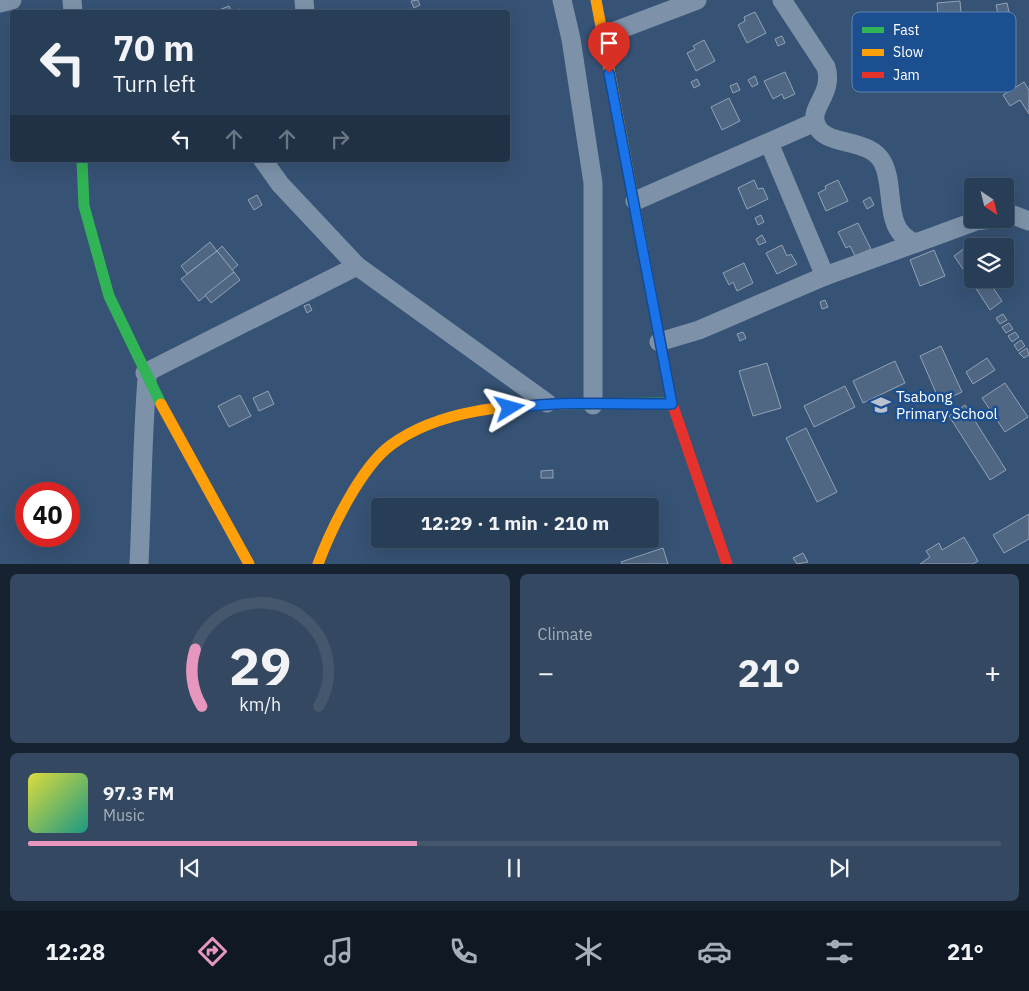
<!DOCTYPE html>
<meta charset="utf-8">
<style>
body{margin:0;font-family:"IBM Plex Sans",sans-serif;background:#344961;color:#f1f3f6;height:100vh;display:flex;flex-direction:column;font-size:19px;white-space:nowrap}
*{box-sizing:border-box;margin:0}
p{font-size:16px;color:#a5aeba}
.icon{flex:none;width:28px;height:28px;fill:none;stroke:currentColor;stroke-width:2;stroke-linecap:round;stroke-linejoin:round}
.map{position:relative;height:564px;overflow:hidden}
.panel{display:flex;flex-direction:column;gap:10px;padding:10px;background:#162230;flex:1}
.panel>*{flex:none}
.banner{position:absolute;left:10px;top:10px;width:500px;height:152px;border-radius:5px;box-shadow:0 5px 20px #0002,0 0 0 1px #44576d;background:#283e57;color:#f1f3f6;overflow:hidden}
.needle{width:32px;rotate:145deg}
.fabs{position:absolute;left:964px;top:178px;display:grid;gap:10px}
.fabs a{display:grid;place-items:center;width:50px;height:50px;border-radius:5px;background:#283e57;box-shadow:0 5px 20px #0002,0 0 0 1px #44576d;font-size:25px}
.speed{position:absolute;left:15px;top:482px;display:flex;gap:10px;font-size:25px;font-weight:700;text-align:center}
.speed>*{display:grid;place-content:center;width:65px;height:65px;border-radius:50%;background:#283e57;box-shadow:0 5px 20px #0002,0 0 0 1px #44576d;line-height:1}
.speed .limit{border:8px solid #d22;background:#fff;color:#111}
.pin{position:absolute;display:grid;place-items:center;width:42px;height:42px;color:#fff;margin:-51px -21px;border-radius:50% 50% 50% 0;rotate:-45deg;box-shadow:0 0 5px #0007}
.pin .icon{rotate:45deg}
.me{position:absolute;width:55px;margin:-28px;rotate:82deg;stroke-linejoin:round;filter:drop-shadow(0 0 4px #0008)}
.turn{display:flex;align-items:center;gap:18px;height:105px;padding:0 20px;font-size:22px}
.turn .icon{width:65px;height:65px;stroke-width:2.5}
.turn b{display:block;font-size:35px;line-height:42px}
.lanes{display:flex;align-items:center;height:48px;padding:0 20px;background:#0003;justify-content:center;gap:25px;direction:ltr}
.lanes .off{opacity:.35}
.big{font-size:38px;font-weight:800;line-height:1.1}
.panel .tile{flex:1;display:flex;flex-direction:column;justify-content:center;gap:8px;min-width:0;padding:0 18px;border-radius:8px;background:#344961}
.panel .dial{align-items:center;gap:0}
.dial svg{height:130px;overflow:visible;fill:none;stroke:#44576d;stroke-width:7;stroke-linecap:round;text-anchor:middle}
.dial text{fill:#f1f3f6;stroke:none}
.song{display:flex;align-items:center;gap:15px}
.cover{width:60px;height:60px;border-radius:8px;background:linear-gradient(135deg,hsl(60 70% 55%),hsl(170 70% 35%))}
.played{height:5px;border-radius:2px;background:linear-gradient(90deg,#e797bd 40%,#44576d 40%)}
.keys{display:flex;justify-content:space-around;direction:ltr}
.heat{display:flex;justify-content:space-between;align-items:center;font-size:28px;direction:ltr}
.panel .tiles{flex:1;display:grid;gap:10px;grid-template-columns:1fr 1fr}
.tile:last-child{grid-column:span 2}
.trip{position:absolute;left:371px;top:498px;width:288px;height:50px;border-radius:5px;background:#283e57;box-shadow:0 5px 20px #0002,0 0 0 1px #44576d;font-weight:800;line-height:50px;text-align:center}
.dock{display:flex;height:80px;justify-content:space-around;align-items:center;background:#101923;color:#a5aeba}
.dock .icon{width:35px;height:35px}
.dock .current{color:#e797bd}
.dock b{font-size:22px;color:#f1f3f6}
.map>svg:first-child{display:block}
.building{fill:#506783;stroke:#92a2b6}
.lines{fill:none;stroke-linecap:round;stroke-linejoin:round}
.street{stroke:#7d92a8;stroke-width:19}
.fast{stroke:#30b455;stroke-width:11}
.slow{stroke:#ff9f0a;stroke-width:11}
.jam{stroke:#e5322d;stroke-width:11}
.route-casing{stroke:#114b97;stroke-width:12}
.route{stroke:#1a73e8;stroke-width:9}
.labels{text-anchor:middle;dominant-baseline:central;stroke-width:5;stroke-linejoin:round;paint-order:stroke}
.poi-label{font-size:15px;fill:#fff;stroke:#1b4f8f;text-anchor:start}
.key{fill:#1b4f8f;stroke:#5f84b1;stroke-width:1}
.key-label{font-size:14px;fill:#fff}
</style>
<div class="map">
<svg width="1029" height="564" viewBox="0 0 1029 564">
<rect width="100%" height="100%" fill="#365274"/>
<g class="building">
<polygon points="418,0 420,5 414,8 411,1"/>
<polygon points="960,1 961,13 938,15 937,3"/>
<polygon points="1007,3 1009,12 998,14 996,5"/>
<polygon points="229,6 231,12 240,9 241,12 220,12 219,10"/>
<polygon points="755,12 766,33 747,43 738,25 745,21 744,17"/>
<polygon points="782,36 785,43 778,46 775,39"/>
<polygon points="704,40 715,61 696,71 687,53 695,49 693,46"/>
<polygon points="785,72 795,94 784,99 782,94 773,99 764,81"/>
<polygon points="755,76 758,84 752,87 748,80"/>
<polygon points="697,79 700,85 694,88 691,82"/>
<polygon points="1024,82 1029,90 1029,114 1020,100 1010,106 1003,95"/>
<polygon points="737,83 740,90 733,93 730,86"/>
<polygon points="729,98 740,121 722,130 711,107"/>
<polygon points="754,180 758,189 763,188 768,199 747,209 738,188"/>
<polygon points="838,180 848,201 826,211 818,193 826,189 825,186"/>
<polygon points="257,195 262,205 254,210 248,200"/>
<polygon points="870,197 874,205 867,209 863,201"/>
<polygon points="761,215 764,222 758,225 755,218"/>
<polygon points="858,223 871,249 855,256 850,246 846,248 838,232"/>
<polygon points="762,235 766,242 759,245 756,239"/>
<polygon points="210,242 217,251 187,274 181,266"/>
<polygon points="782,245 787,256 791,254 797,264 777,274 766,253"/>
<polygon points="222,246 238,265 232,270 217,251"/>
<polygon points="965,248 972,258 972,279 977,279 972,282 954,256"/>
<polygon points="934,250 945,276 920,286 910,260"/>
<polygon points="217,251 234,272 199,301 181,279"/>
<polygon points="744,263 753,283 737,291 733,282 729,285 723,273"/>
<polygon points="234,272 240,280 211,303 205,295"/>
<polygon points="980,279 987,279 1002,301 990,310 973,284"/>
<polygon points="825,300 828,307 822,309 820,302"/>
<polygon points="309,304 312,310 307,313 304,306"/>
<polygon points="1003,314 1007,320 1000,324 996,318"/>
<polygon points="1009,323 1013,329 1006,333 1002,327"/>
<polygon points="743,332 746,338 740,341 737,334"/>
<polygon points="1015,332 1019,337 1012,342 1008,336"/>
<polygon points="1021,340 1025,346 1018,351 1014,345"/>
<polygon points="941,346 962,392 940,402 920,356"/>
<polygon points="1027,348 1029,355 1024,358 1019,353"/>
<polygon points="987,358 995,370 973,384 966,372"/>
<polygon points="895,361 905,383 863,403 853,381"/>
<polygon points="767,363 781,408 753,416 739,371"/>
<polygon points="1005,383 1028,417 1005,432 982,398"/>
<polygon points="845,386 855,407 814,427 804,406"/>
<polygon points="268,391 274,404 259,411 253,398"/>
<polygon points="240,395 251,416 229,427 218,406"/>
<polygon points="965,405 1006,470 990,480 949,416"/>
<polygon points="806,428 837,492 817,502 786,438"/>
<polygon points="553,470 553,478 541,478 541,471"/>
<polygon points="1029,514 1029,539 1004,553 993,535"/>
<polygon points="964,537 978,561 973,564 920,564 930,557 926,551 939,543 942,550"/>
<polygon points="663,548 668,564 622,564 621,562"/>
<polygon points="803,553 808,562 797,564 793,558"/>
</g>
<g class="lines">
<g class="street">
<polyline points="72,0 73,12"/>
<polyline points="304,0 305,12"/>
<polyline points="562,0 571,39 593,183 593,405"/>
<path d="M782 0 826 67C834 94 809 107 816 124 824 148 870 136 883 163 896 189 882 232 916 243L976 221 992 219"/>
<polyline points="0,3 12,0"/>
<polyline points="602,36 697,0"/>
<polyline points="769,143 825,276"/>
<polyline points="263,160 280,184 357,266 547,403"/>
<polyline points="635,201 815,122"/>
<polyline points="1005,217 1013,215 1029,221"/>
<polyline points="659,342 699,330 825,276 916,243"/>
<polyline points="145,373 357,266"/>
<path d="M139 564C142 502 142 441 147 379"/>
</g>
<g class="fast">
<polyline points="82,160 84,206 109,296 161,404"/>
<polyline points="567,404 672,403"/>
</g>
<g class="slow">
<polyline points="596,0 652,298"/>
<polyline points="161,404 249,564"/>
<path d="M318 564C331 529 361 467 391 445 440 409 508 405 567 404"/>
</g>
<polyline class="jam" points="652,298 672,403 727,564"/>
</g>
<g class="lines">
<defs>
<path id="route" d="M510 408C563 401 618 404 672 404L609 73"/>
</defs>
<use href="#route" class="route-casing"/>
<use href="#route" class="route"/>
</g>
<defs>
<symbol id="school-bare" viewBox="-9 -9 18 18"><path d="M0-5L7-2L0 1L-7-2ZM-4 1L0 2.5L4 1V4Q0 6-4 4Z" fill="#b9c2ce" stroke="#1b4f8f" stroke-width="2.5" paint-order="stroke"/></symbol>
</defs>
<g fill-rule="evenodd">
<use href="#school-bare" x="867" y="391" width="28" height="28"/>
</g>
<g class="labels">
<g class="poi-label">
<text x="896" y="396">Tsabong<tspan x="896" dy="17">Primary School</tspan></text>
</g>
</g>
<rect x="852" y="12" width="164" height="80" rx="8" class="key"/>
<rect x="862" y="27" width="22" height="6" fill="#30b455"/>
<rect x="862" y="49" width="22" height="7" fill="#ff9f0a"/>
<rect x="862" y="72" width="22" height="6" fill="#e5322d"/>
<g class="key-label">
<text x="893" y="35">Fast</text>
<text x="893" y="57">Slow</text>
<text x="893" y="80">Jam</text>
</g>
</svg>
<div class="fabs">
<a><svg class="needle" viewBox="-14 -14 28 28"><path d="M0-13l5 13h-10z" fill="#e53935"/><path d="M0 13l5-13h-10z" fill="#a5aeba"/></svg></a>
<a><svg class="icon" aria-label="layers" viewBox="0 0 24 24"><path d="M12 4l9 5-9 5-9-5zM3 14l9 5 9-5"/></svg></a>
</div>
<div class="speed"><div class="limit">40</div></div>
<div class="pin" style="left:609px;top:73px;background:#d93025"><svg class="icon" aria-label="arrive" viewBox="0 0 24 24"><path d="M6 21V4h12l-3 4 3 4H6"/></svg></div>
<svg class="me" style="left:510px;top:408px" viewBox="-20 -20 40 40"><path d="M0-17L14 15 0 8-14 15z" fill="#1a73e8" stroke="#fff" stroke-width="4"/></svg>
<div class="trip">12:29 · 1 min · 210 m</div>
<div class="banner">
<div class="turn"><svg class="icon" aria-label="left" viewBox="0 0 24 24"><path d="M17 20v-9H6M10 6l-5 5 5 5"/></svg><div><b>70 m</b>Turn left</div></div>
<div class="lanes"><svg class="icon" aria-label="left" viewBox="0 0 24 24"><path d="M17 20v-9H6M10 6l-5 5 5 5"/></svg><svg class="icon off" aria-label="ahead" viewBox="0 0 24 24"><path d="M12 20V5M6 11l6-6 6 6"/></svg><svg class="icon off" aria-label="ahead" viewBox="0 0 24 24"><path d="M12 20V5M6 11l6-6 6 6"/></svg><svg class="icon off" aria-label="right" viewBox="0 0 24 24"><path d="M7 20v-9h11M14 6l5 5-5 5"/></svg></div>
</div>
</div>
<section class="panel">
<div class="tiles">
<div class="tile dial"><svg viewBox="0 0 100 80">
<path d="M14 69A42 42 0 1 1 86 69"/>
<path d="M14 69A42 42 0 0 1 10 34" stroke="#e797bd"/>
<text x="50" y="56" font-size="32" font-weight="700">29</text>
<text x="50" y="72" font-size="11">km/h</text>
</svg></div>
<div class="tile"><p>Climate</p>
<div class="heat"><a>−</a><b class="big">21°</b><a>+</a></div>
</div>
<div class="tile">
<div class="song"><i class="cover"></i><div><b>97.3 FM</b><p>Music</p></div></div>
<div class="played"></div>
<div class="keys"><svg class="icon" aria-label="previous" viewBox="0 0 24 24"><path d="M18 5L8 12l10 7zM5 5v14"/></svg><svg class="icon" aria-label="pause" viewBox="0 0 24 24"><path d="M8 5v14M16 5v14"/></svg><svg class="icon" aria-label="next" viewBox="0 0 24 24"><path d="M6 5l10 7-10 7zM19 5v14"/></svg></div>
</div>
</div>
</section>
<nav class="dock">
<b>12:28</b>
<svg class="icon current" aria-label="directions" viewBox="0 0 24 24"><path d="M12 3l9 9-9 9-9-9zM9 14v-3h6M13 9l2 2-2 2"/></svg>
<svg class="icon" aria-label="music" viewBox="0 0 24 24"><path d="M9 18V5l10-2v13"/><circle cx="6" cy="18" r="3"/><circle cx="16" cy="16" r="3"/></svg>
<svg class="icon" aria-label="phone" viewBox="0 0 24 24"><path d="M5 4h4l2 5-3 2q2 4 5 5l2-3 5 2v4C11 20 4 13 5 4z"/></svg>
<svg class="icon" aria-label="climate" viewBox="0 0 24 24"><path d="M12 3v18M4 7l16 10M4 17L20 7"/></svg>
<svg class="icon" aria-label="car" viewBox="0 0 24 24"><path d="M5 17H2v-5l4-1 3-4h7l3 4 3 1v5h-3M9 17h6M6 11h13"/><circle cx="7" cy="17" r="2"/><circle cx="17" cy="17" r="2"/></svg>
<svg class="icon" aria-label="filters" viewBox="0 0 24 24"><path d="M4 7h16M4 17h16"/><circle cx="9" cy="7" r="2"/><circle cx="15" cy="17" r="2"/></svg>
<b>21°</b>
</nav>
